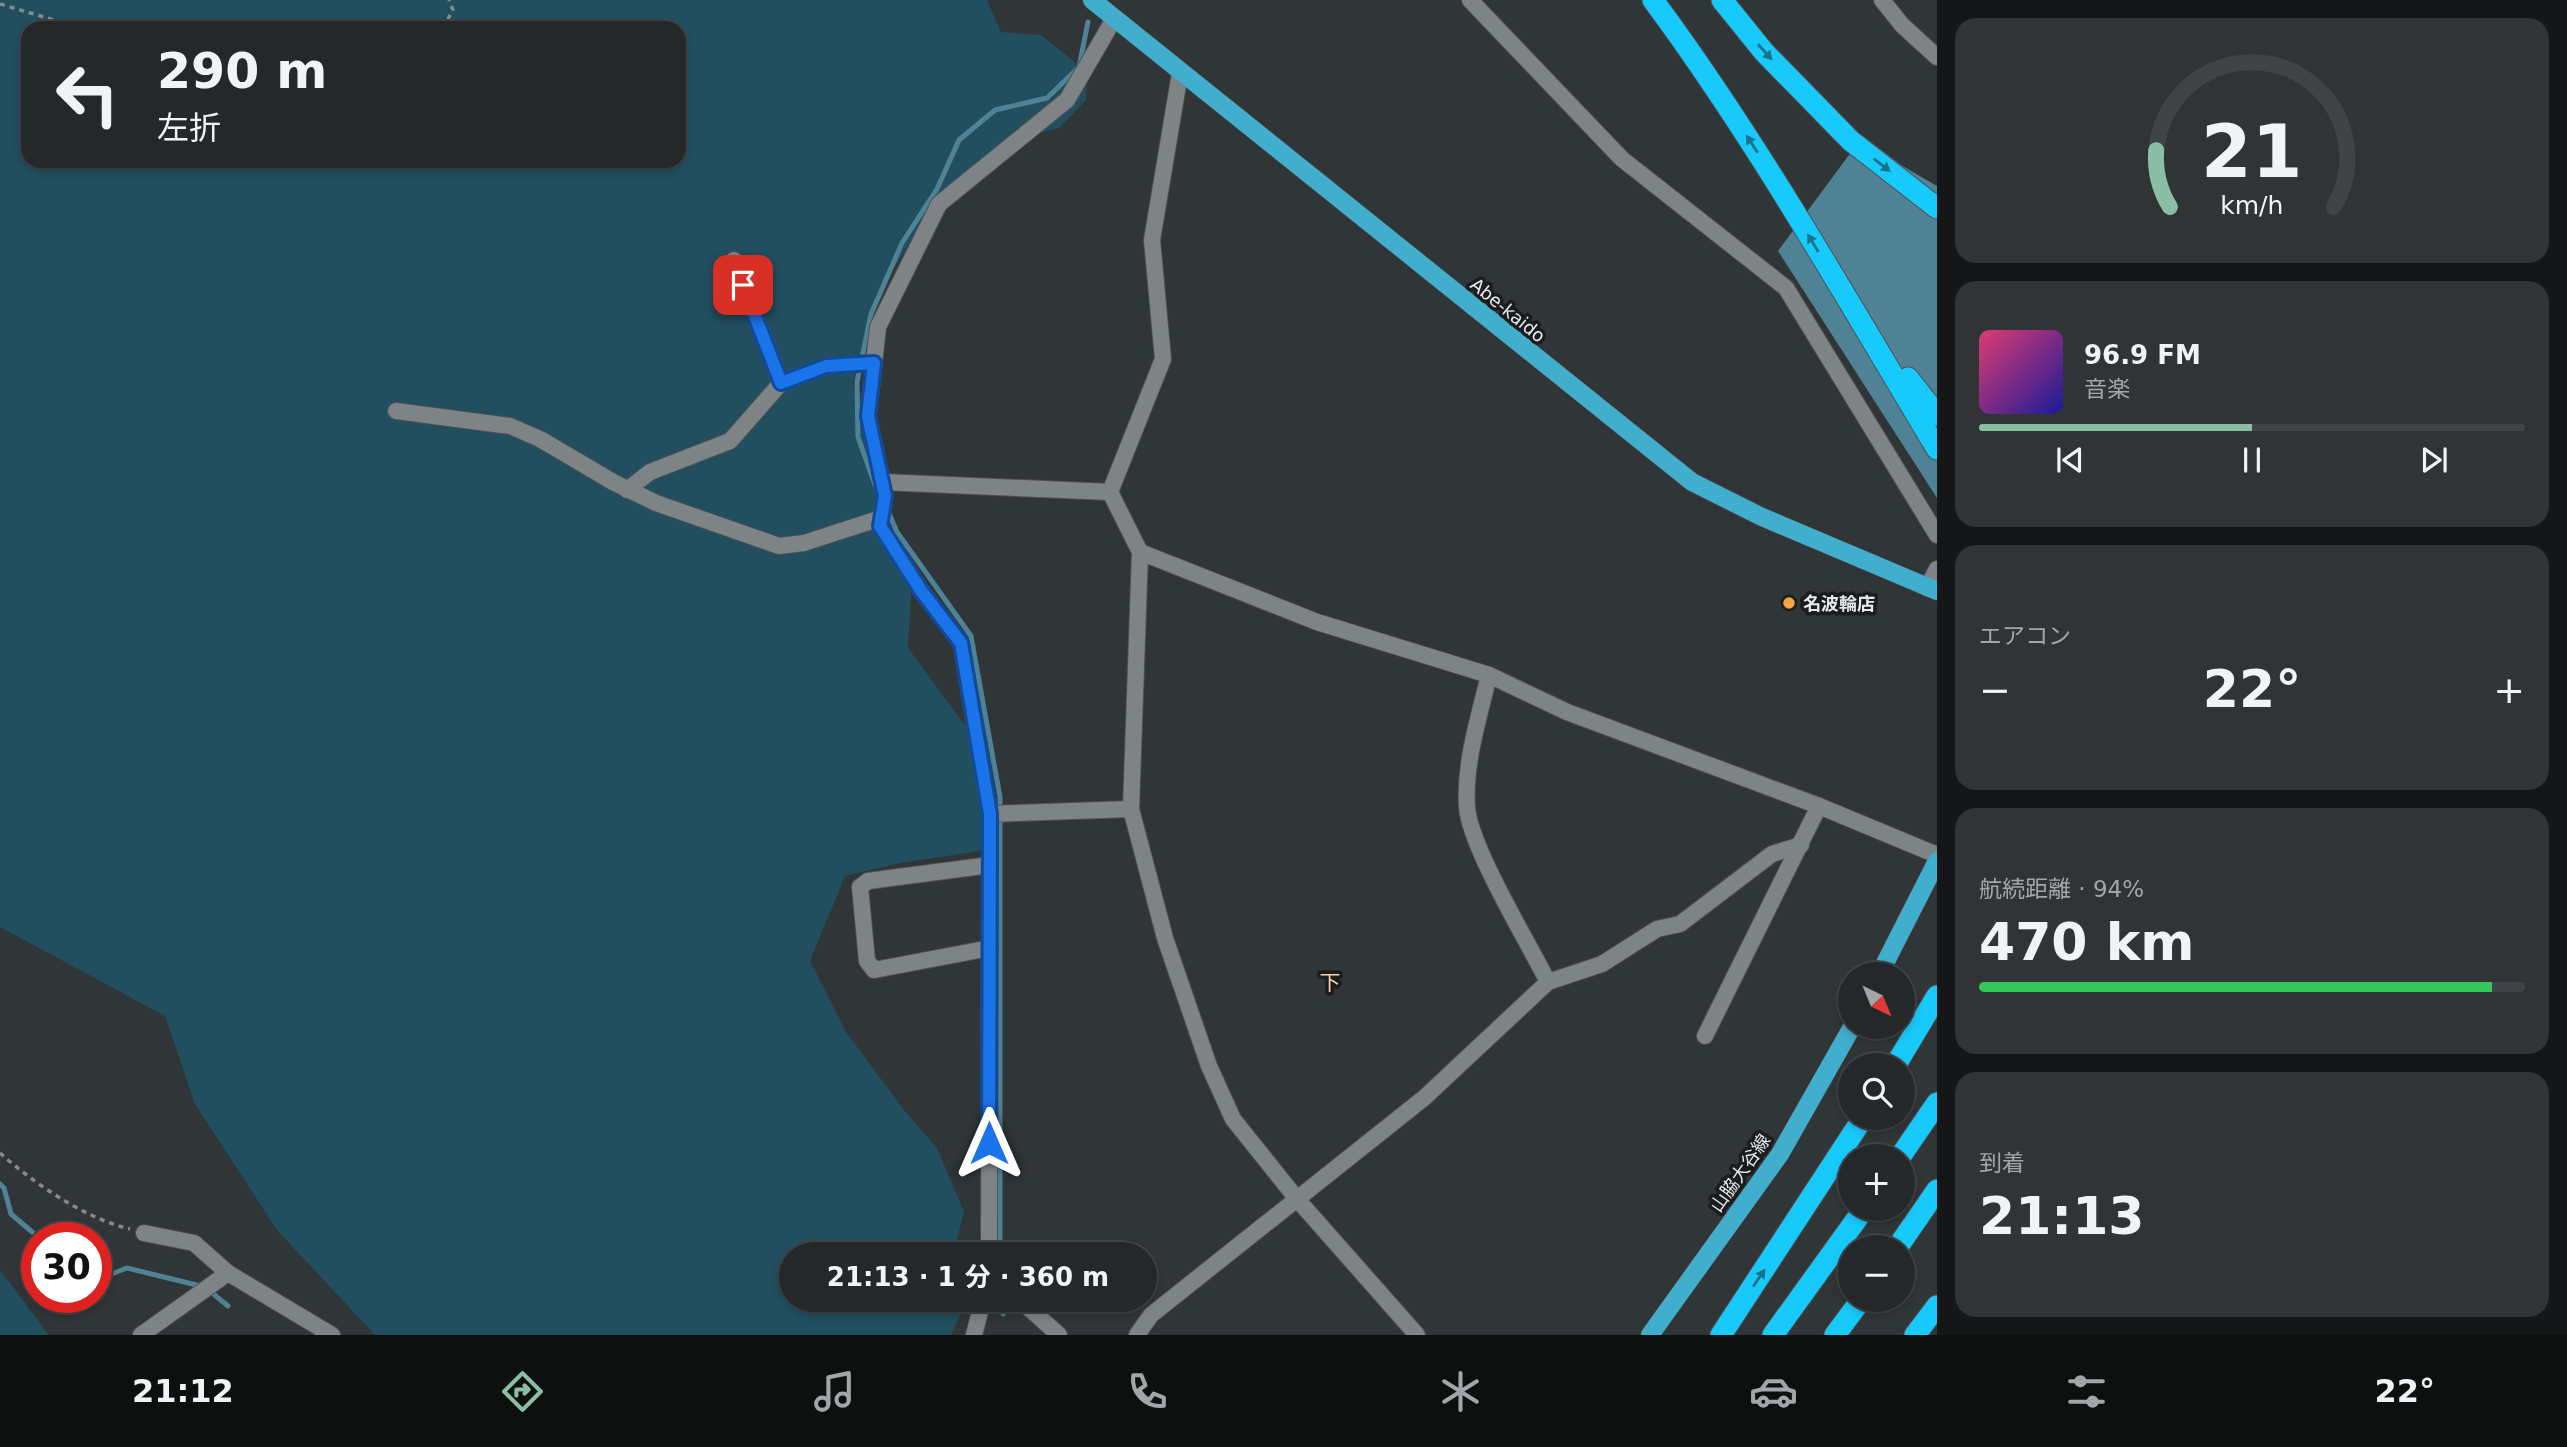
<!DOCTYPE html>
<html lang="ja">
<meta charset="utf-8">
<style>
body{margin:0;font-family:"DejaVu Sans","Noto Sans JP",sans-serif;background:#303435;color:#f1f3f6;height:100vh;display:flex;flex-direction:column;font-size:26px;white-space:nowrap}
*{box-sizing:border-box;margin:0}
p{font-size:23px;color:#a3a6a8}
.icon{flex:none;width:38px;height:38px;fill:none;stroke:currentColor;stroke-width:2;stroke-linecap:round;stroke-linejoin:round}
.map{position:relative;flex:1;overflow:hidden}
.side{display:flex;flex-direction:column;gap:18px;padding:18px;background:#141617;width:630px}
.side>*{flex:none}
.banner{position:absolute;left:21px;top:21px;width:665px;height:147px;border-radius:21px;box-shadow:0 4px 10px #0003,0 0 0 2px #414446;background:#242829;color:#f1f3f6;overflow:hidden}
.needle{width:46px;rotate:137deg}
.tools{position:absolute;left:1838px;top:962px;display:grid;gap:14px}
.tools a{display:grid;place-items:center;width:77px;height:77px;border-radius:50%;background:#242829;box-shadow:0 4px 10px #0003,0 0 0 2px #414446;font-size:35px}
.speed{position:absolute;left:21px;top:1222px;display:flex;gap:14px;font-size:35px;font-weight:700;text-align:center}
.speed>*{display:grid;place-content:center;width:91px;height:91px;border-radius:50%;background:#242829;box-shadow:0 4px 10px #0003,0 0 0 2px #414446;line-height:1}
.speed .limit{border:10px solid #d22;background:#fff;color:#111}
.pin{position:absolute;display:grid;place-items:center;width:60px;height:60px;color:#fff;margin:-30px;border-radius:14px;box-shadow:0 4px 10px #0006}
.me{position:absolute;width:77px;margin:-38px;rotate:0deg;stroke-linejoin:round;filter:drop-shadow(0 0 5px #0008)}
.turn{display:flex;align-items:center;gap:24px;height:147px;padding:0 21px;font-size:32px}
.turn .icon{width:91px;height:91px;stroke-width:2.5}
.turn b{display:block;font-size:49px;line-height:60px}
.big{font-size:52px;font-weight:700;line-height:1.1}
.side .card{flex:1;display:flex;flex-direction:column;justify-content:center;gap:10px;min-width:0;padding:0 24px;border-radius:21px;background:#303435}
.side .dial{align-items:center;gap:0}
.dial svg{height:182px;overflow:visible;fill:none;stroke:#414446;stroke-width:7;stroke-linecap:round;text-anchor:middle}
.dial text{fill:#f1f3f6;stroke:none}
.song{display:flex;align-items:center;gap:21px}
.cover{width:84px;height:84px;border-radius:10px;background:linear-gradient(135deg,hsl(340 70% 55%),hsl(240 70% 35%))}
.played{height:7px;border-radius:4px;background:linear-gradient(90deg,#8abfa5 50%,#414446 50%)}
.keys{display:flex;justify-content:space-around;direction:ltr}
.heat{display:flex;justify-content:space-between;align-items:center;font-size:38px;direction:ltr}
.charge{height:10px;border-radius:5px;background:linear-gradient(90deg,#34c759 94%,#414446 0)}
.trip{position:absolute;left:779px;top:1242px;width:378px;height:70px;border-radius:35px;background:#242829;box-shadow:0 4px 10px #0003,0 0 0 2px #414446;font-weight:700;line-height:70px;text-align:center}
.tabs{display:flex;height:112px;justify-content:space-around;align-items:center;background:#0e1010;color:#a3a6a8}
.tabs .icon{width:49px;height:49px}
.tabs .selected{color:#8abfa5}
.tabs b{font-size:32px;color:#f1f3f6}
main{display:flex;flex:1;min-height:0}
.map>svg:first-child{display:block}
.green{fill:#214f60;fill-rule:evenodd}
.water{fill:#508295}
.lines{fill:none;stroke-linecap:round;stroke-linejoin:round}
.stream{stroke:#508295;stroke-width:5}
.street-casing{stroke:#4e5254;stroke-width:18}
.primary-casing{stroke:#4e5254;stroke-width:19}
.highway-casing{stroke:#4e5254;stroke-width:23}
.path{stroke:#868a8c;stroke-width:3.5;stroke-dasharray:5 5;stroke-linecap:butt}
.street{stroke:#7e8486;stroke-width:16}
.primary{stroke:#41aecd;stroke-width:18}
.highway{stroke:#18cafc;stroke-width:21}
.oneway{fill:#19738c}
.route-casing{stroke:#114b97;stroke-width:18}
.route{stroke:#1a73e8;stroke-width:12}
.poi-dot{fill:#f4a443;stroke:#1a1c1d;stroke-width:2.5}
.labels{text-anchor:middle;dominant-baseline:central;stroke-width:7;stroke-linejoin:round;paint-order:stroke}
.street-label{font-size:18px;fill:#e7eaec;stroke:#1a1c1d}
.poi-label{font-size:18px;font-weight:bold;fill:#e7eaec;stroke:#1a1c1d;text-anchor:start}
.quarter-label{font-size:21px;fill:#ffd1a2;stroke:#1a1c1d}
</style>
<main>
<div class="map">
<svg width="1937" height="1335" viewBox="0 0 1937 1335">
<rect width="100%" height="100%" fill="#303537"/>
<g class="green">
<path d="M0 0H987L1001 32 1041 35 1087 72 1086 100 1059 128 1008 142 926 219 876 295 853 384 876 494 912 581 908 648 984 751 993 817 980 851 900 863 845 876 810 961 846 1032 904 1110 937 1148 964 1212 953 1255H791V1300H961L963 1310 951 1335H375L277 1230 195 1104 165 1016 0 927ZM28 28H679V161H28Z"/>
<polygon points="0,1270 49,1335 0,1335"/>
</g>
<polygon class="water" points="1863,136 1901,165 1937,186 1937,498 1778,251"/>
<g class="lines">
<g class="stream">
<polyline points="875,485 858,437 857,382 871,314 902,243 937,189 959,140 995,110 1047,98 1079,67 1088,22"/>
<polyline points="887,509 897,532 971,636 1000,797 1000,1255"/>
<polyline points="0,1184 4,1188 11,1214 38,1237"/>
<polyline points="96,1280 127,1268 205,1287 228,1306"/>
<polyline points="1001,1300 1003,1314"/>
</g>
<defs>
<g id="street">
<polyline points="1470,0 1622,159 1786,288 1937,535"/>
<polyline points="1882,0 1902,25 1937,57"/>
<polyline points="1180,73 1152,240 1163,359 1110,492 1140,552 1131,809 1165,938 1209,1066 1233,1119 1297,1199 1417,1335"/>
<polyline points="734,260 781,383"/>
<polyline points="396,411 510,426 540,439 613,482 656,503 779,546 804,543 881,518"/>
<polyline points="882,482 1110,492"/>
<polyline points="627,490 650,472 730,441 781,383 826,366 874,363"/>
<polyline points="1140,552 1317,622 1489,675 1567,712 1819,806 1937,855"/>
<polyline points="1927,588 1937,569"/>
<path d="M1489 675C1479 718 1464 763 1467 807 1469 845 1529 944 1548 982"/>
<polyline points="990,814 1131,809"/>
<polyline points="990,948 874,970 867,961 860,887 868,881 990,865"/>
<polyline points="1705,1036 1819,806"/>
<polyline points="144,1233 194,1243 228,1273"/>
<polyline points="989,1255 990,814 961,643 922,592 880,526 885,496 868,416 878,327 939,204 1067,100 1114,19"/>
<polyline points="1020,1300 1059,1335"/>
<polyline points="141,1335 228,1273 332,1335"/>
<polyline points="974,1335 983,1300"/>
<polyline points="1137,1335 1151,1315 1424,1098 1548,982 1602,964 1657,929 1680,924 1772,854 1801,845"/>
</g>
<g id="primary">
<polyline points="1092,0 1692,482 1762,517 1937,591"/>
<polyline points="1879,975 1937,861"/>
<polyline points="1650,1335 1780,1154 1852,1027"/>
</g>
<g id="highway">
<path d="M1653 0C1758 142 1846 298 1937 449"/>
<polyline points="1722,0 1764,52 1851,141 1937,208"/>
<polyline points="1908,378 1937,415"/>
<polyline points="1895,1066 1937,996"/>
<polyline points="1900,1157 1937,1103"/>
<polyline points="1897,1248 1937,1190"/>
<polyline points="1721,1335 1863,1118"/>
<polyline points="1773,1335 1864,1209"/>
<polyline points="1835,1335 1861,1300"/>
<polyline points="1915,1335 1937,1306"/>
</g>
</defs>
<use href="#street" class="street-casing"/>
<use href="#primary" class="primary-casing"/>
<use href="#highway" class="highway-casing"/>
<g class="path">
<polyline points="0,4 81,28"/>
<polyline points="443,28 453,10 449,0"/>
<path d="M0 1153C35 1184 84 1218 130 1229"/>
</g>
<use href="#street" class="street"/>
<use href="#primary" class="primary"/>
<use href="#highway" class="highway"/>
</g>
<defs><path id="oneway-solid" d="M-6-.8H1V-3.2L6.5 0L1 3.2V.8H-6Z" transform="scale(1.75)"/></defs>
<g class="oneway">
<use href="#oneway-solid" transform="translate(1765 52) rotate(48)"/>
<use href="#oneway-solid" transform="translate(1752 144) rotate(-123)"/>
<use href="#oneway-solid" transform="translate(1882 165) rotate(38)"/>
<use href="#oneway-solid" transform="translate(1813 243) rotate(-121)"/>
<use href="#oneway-solid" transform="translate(1759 1278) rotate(-56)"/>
</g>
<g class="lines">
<defs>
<polyline id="route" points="743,285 781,383 826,366 874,363 868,416 885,496 880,526 922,592 961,643 990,814 989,1143"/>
</defs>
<use href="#route" class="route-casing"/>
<use href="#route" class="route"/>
</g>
<circle class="poi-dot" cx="1789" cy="603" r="7"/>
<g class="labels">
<g class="street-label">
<text transform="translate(1508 310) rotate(39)">Abe-kaido</text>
<text transform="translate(1740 1173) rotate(-55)">山脇大谷線</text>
</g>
<g class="poi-label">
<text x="1803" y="603">名波輪店</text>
</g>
<g class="quarter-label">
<text x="1330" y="983">下</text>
</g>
</g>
</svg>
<div class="tools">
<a><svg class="needle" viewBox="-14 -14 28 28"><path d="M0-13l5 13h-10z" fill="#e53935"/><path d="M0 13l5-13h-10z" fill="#a3a6a8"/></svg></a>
<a><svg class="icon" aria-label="search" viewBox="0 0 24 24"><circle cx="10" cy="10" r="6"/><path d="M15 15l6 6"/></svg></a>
<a>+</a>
<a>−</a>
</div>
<div class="speed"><div class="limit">30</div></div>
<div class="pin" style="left:743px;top:285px;background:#d93025"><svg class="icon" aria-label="arrive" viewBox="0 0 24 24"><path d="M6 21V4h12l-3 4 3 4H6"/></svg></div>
<svg class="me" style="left:989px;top:1143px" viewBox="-20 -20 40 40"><path d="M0-17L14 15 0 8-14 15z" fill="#1a73e8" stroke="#fff" stroke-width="4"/></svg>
<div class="trip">21:13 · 1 分 · 360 m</div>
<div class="banner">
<div class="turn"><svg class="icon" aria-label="left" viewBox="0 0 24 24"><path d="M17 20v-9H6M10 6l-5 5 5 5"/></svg><div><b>290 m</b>左折</div></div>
</div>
</div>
<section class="side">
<div class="card dial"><svg viewBox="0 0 100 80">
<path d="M14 69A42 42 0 1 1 86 69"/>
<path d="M14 69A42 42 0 0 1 8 44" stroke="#8abfa5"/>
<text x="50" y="56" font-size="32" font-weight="700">21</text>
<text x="50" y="72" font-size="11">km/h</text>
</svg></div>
<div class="card">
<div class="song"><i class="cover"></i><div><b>96.9 FM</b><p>音楽</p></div></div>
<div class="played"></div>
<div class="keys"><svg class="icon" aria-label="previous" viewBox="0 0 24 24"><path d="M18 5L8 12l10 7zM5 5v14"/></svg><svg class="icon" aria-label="pause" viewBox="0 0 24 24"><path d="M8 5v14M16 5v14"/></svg><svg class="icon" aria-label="next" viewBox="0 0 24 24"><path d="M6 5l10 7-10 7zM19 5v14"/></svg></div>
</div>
<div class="card"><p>エアコン</p>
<div class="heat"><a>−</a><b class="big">22°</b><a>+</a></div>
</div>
<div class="card"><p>航続距離 · 94%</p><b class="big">470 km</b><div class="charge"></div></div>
<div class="card"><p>到着</p><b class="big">21:13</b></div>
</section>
</main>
<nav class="tabs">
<b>21:12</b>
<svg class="icon selected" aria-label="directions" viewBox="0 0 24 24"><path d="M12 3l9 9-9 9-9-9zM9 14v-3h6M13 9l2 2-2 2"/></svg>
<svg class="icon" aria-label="music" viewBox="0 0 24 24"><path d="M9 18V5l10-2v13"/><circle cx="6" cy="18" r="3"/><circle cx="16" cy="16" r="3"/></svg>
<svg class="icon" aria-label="phone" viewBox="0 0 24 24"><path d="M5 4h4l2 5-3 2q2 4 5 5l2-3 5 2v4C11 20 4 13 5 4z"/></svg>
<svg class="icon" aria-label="climate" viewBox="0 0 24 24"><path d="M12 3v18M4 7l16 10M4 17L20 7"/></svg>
<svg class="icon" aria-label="car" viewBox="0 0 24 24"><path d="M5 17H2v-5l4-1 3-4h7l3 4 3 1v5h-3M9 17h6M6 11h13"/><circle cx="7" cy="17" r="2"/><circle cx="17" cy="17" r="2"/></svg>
<svg class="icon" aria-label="filters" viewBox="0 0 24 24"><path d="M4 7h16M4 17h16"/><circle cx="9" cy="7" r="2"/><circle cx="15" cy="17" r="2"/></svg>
<b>22°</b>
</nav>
